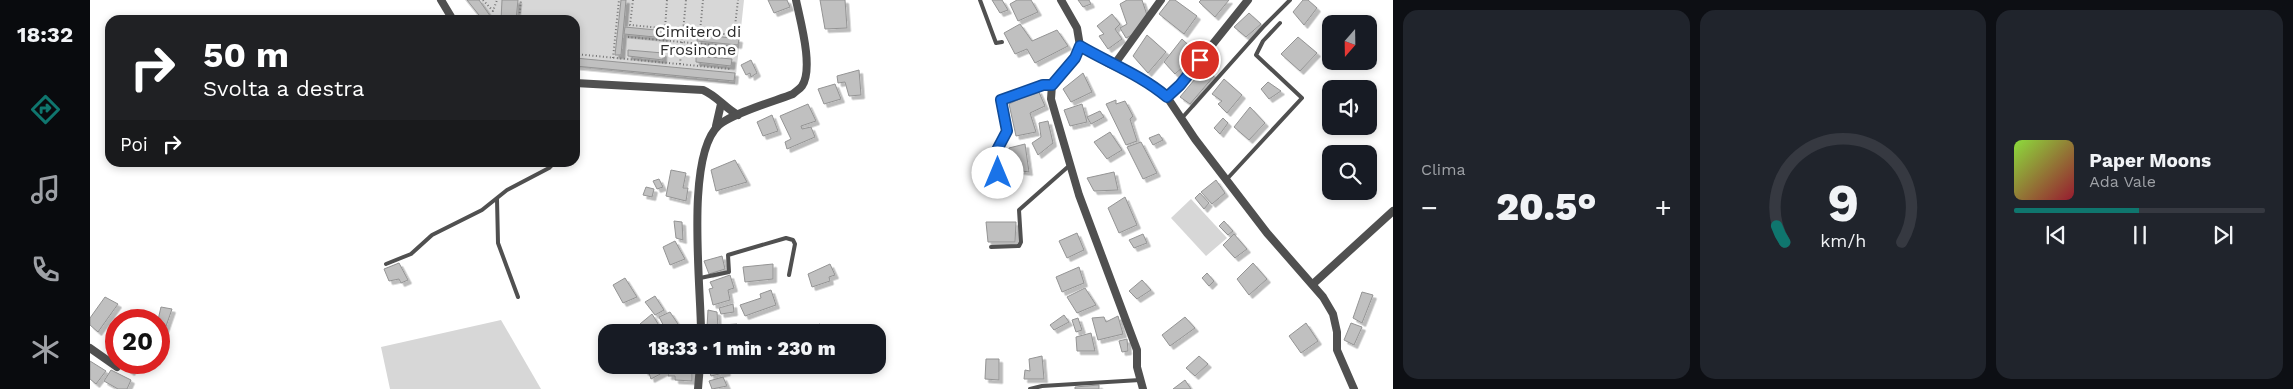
<!DOCTYPE html>
<html lang="it">
<meta charset="utf-8">
<style>
body{margin:0;font-family:"Work Sans",sans-serif;background:#20242c;color:#f1f3f6;height:100vh;display:flex;flex-direction:column;font-size:19px;white-space:nowrap}
*{box-sizing:border-box;margin:0}
p{font-size:16px;color:#9ea1a6}
.icon{flex:none;width:28px;height:28px;fill:none;stroke:currentColor;stroke-width:2;stroke-linecap:round;stroke-linejoin:round}
.map{position:relative;flex:1;overflow:hidden}
.panel{display:flex;flex-direction:column;gap:10px;padding:10px;background:#0d0f14;width:900px}
.panel>*{flex:none}
.banner{position:absolute;left:15px;top:15px;width:475px;height:152px;border-radius:15px;box-shadow:0 2px 8px #0003;background:#202124;color:#fff;overflow:hidden}
.needle{width:32px;rotate:200deg}
.tools{position:absolute;left:1232px;top:15px;display:grid;gap:10px}
.tools a{display:grid;place-items:center;width:55px;height:55px;border-radius:10px;background:#171b24;box-shadow:0 2px 8px #0003;font-size:25px}
.speed{position:absolute;left:15px;top:309px;display:flex;gap:10px;font-size:25px;font-weight:700;text-align:center}
.speed>*{display:grid;place-content:center;width:65px;height:65px;border-radius:50%;background:#171b24;box-shadow:0 2px 8px #0003;line-height:1}
.speed .limit{border:8px solid #d22;background:#fff;color:#111}
.pin{position:absolute;display:grid;place-items:center;width:42px;height:42px;color:#fff;margin:-21px;border:2px solid #fff;border-radius:50%;box-shadow:0 1px 5px #0007}
.me{position:absolute;width:55px;margin:-28px;rotate:0deg;stroke-linejoin:round;filter:drop-shadow(0 0 4px #0008)}
.turn{display:flex;align-items:center;gap:18px;height:105px;padding:0 15px;font-size:22px}
.turn .icon{width:65px;height:65px;stroke-width:2.5}
.turn b{display:block;font-size:35px;line-height:42px}
.then{display:flex;align-items:center;height:48px;padding:0 15px;background:#0003;gap:10px;font-size:19px}
.big{font-size:38px;font-weight:800;line-height:1.1}
.panel .card{flex:1;display:flex;flex-direction:column;justify-content:center;gap:8px;min-width:0;padding:0 18px;border-radius:15px;background:#20242c}
.panel .dial{align-items:center;gap:0}
.dial svg{height:130px;overflow:visible;fill:none;stroke:#363941;stroke-width:7;stroke-linecap:round;text-anchor:middle}
.dial text{fill:#f1f3f6;stroke:none}
.song{display:flex;align-items:center;gap:15px}
.cover{width:60px;height:60px;border-radius:8px;background:linear-gradient(135deg,hsl(90 70% 55%),hsl(350 70% 35%))}
.played{height:5px;border-radius:2px;background:linear-gradient(90deg,#0f766e 50%,#363941 50%)}
.keys{display:flex;justify-content:space-around;direction:ltr}
.heat{display:flex;justify-content:space-between;align-items:center;font-size:28px;direction:ltr}
.panel .tiles{flex:1;display:grid;gap:10px;grid-template-columns:repeat(3,1fr)}
.trip{position:absolute;left:508px;top:324px;width:288px;height:50px;border-radius:15px;background:#171b24;box-shadow:0 2px 8px #0003;font-weight:800;line-height:50px;text-align:center}
main{display:flex;flex:1;min-height:0}
.tabs{display:flex;flex-direction:column;width:90px;justify-content:space-around;align-items:center;background:#090b0e;color:#9ea1a6}
.tabs .icon{width:35px;height:35px}
.tabs .current{color:#0f766e}
.tabs b{font-size:22px;color:#f1f3f6}
.map>svg:first-child{display:block}
.green{fill:#d7d7d7}
.building{fill:#c0c0c0;stroke:#949494;filter:url(#shadow)}
.lines{fill:none;stroke-linecap:round;stroke-linejoin:round}
.path{stroke:#727272;stroke-width:2;stroke-dasharray:1 2.5;stroke-linecap:butt}
.lane{stroke:#505050;stroke-width:4}
.street{stroke:#505050;stroke-width:8}
.route-casing{stroke:#114b97;stroke-width:12}
.route{stroke:#1a73e8;stroke-width:9}
.labels{text-anchor:middle;dominant-baseline:central;stroke-width:5;stroke-linejoin:round;paint-order:stroke}
.park-label{font-size:16px;fill:#2e2e2e;stroke:#fff}
</style>
<main>
<nav class="tabs">
<b>18:32</b>
<svg class="icon current" aria-label="directions" viewBox="0 0 24 24"><path d="M12 3l9 9-9 9-9-9zM9 14v-3h6M13 9l2 2-2 2"/></svg>
<svg class="icon" aria-label="music" viewBox="0 0 24 24"><path d="M9 18V5l10-2v13"/><circle cx="6" cy="18" r="3"/><circle cx="16" cy="16" r="3"/></svg>
<svg class="icon" aria-label="phone" viewBox="0 0 24 24"><path d="M5 4h4l2 5-3 2q2 4 5 5l2-3 5 2v4C11 20 4 13 5 4z"/></svg>
<svg class="icon" aria-label="climate" viewBox="0 0 24 24"><path d="M12 3v18M4 7l16 10M4 17L20 7"/></svg>
</nav>
<div class="map">
<svg width="1303" height="389" viewBox="0 0 1303 389">
<defs>
<filter id="shadow"><feDropShadow dx="3.5" dy="3.5" stdDeviation="0" flood-color="#0004"/></filter>
</defs>
<rect width="100%" height="100%" fill="#fff"/>
<g class="green">
<polygon points="375,0 654,0 645,84 485,67 485,20 391,20"/>
<polygon points="1101,199 1137,238 1116,256 1081,218"/>
<polygon points="411,320 451,389 300,389 291,347"/>
</g>
<g class="building">
<polygon points="377,0 389,0 403,20 393,20"/>
<polygon points="412,0 428,0 426,20 411,20"/>
<polygon points="531,0 536,0 531,55 525,55"/>
<polygon points="678,0 697,0 700,7 684,13"/>
<polygon points="730,0 755,0 757,28 735,29"/>
<polygon points="902,0 912,0 918,10 910,13"/>
<polygon points="927,0 941,0 948,12 928,21 920,4"/>
<polygon points="988,0 999,0 1001,4 993,7"/>
<polygon points="1037,0 1052,0 1057,15 1042,35 1036,38 1030,28 1037,24 1030,4"/>
<polygon points="1080,0 1085,0 1107,16 1094,34 1069,14"/>
<polygon points="1111,0 1139,0 1125,17 1109,2"/>
<polygon points="1213,0 1218,0 1227,8 1214,25 1203,12"/>
<polygon points="1159,13 1171,24 1156,37 1144,27"/>
<polygon points="1022,14 1030,24 1025,29 1032,39 1018,49 1009,36 1014,34 1007,26"/>
<polygon points="930,24 942,41 967,30 978,46 945,63 937,49 925,54 914,33"/>
<polygon points="535,27 576,31 575,38 534,34"/>
<polygon points="608,34 649,39 648,45 607,41"/>
<polygon points="1057,35 1076,52 1058,73 1043,56"/>
<polygon points="1208,37 1227,53 1210,71 1191,54"/>
<polygon points="1092,39 1108,54 1085,74 1074,62"/>
<polygon points="538,50 573,53 573,60 538,56"/>
<polygon points="606,56 642,59 641,66 606,62"/>
<polygon points="485,58 645,73 644,81 485,66"/>
<polygon points="661,60 667,73 661,77 660,73 656,75 651,65"/>
<polygon points="1115,67 1124,76 1100,104 1090,97"/>
<polygon points="769,70 771,95 759,96 755,82 748,83 747,76"/>
<polygon points="993,73 1002,92 981,102 973,89"/>
<polygon points="1134,79 1152,95 1137,113 1128,104 1132,101 1122,94"/>
<polygon points="1178,82 1191,91 1179,99 1171,89"/>
<polygon points="745,84 751,99 734,104 728,89"/>
<polygon points="948,90 955,106 940,113 946,132 926,136 919,104"/>
<polygon points="1026,100 1026,104 1035,101 1043,116 1040,119 1047,141 1036,145 1016,104"/>
<polygon points="718,104 726,121 711,126 712,129 721,127 725,137 697,149 695,142 701,139 690,116"/>
<polygon points="992,104 997,122 980,126 974,110"/>
<polygon points="1160,107 1175,123 1159,140 1144,127"/>
<polygon points="1010,111 1014,117 1001,124 997,117"/>
<polygon points="682,115 688,131 673,136 667,122"/>
<polygon points="1133,118 1138,123 1130,134 1124,128"/>
<polygon points="958,121 963,143 948,155 942,143 951,137 949,123"/>
<polygon points="1020,132 1032,150 1017,159 1004,142"/>
<polygon points="1069,134 1073,140 1063,145 1059,138"/>
<polygon points="1051,142 1067,173 1053,179 1037,147"/>
<polygon points="935,144 939,172 919,169 919,148"/>
<polygon points="645,160 657,182 626,191 621,170"/>
<polygon points="903,166 902,181 891,180 892,167"/>
<polygon points="581,170 596,173 593,188 598,188 596,201 576,196"/>
<polygon points="1024,172 1028,190 1004,191 997,178"/>
<polygon points="569,179 573,187 567,189 563,181"/>
<polygon points="1126,180 1135,193 1122,204 1111,192"/>
<polygon points="556,187 564,189 562,197 553,195"/>
<polygon points="1110,193 1119,203 1114,209 1105,198"/>
<polygon points="1035,197 1047,225 1029,233 1018,208"/>
<polygon points="584,221 592,222 593,240 586,238"/>
<polygon points="1134,221 1143,231 1138,235 1129,226"/>
<polygon points="896,222 926,222 925,242 898,242"/>
<polygon points="987,233 994,250 977,258 969,241"/>
<polygon points="1053,234 1057,243 1044,248 1039,240"/>
<polygon points="1144,234 1157,249 1145,258 1133,245"/>
<polygon points="585,241 595,259 580,265 573,247"/>
<polygon points="632,256 635,269 619,274 614,261"/>
<polygon points="309,263 318,280 311,283 309,279 299,281 294,269"/>
<polygon points="1163,263 1177,279 1159,295 1147,279"/>
<polygon points="683,264 683,279 655,282 653,267"/>
<polygon points="740,264 745,275 739,277 740,281 722,287 718,274"/>
<polygon points="989,267 994,283 972,292 966,277"/>
<polygon points="1117,273 1124,281 1119,286 1112,278"/>
<polygon points="640,275 644,288 638,290 640,300 623,305 619,289 623,288 620,282"/>
<polygon points="535,278 547,297 533,303 523,285"/>
<polygon points="1052,280 1061,290 1047,299 1039,291"/>
<polygon points="995,288 1006,305 987,313 977,297"/>
<polygon points="681,290 686,305 655,316 650,305 671,298 670,294"/>
<polygon points="1272,292 1283,295 1272,323 1263,318"/>
<polygon points="565,296 574,310 565,315 555,302"/>
<polygon points="15,297 28,304 8,332 0,325 0,318"/>
<polygon points="643,304 644,312 631,314 629,308"/>
<polygon points="71,307 82,309 74,332 69,330 68,320"/>
<polygon points="618,310 627,312 628,327 617,327"/>
<polygon points="580,312 590,327 577,332 569,317"/>
<polygon points="562,314 573,332 555,332 550,324"/>
<polygon points="974,315 979,322 964,330 960,325"/>
<polygon points="1028,316 1033,334 1008,340 1002,318 1014,317 1016,322"/>
<polygon points="1095,317 1105,328 1080,346 1072,335"/>
<polygon points="988,318 992,330 986,332 982,320"/>
<polygon points="1216,323 1228,341 1211,353 1199,336"/>
<polygon points="1261,323 1272,327 1264,345 1254,340"/>
<polygon points="647,324 648,332 632,332 632,325"/>
<polygon points="730,324 733,332 711,332 711,331"/>
<polygon points="1001,333 1005,351 987,351 986,337"/>
<polygon points="1037,339 1038,351 1032,352 1029,341"/>
<polygon points="952,356 954,379 934,379 935,370 940,371 939,359"/>
<polygon points="1109,356 1118,364 1105,376 1096,368"/>
<polygon points="896,359 909,359 909,380 895,379"/>
<polygon points="0,361 16,371 6,384 0,379"/>
<polygon points="26,362 48,362 41,372"/>
<polygon points="552,365 569,365 555,372"/>
<polygon points="573,365 576,371 561,379 559,373"/>
<polygon points="584,365 602,365 602,381 585,380 585,376 578,376 579,368 584,368"/>
<polygon points="617,365 635,365 637,372 621,376"/>
<polygon points="21,370 41,380 37,389 28,389 14,381"/>
<polygon points="633,377 637,386 622,389 619,381"/>
<polygon points="1095,380 1101,389 1083,389"/>
<polygon points="1009,385 1009,389 985,389 985,387"/>
</g>
<g class="lines">
<g class="path">
<polyline points="393,0 403,11 407,0"/>
<polyline points="543,0 540,25 644,35 648,0"/>
<polyline points="429,20 431,0"/>
<polyline points="575,29 577,0"/>
<polyline points="610,32 613,0"/>
<polyline points="538,37 644,47"/>
<polyline points="485,54 640,69"/>
<polyline points="523,58 529,0"/>
<polyline points="590,64 596,0"/>
</g>
<g class="lane">
<polyline points="890,0 906,43 912,42"/>
<polyline points="1092,118 1174,26 1200,0"/>
<polyline points="907,173 907,150 917,131 911,100 953,85 962,85"/>
<polyline points="1137,179 1212,98 1166,55 1173,41 1190,23"/>
<polyline points="407,199 408,243 428,297"/>
<polyline points="901,247 929,246 931,242 929,210 980,165"/>
<polyline points="296,264 321,254 342,235 392,210 417,190 459,168 465,162"/>
<polyline points="610,278 639,272 638,255 696,238 703,240 705,244 699,275"/>
<polyline points="940,389 952,386 1050,380"/>
</g>
<g class="street">
<polyline points="351,0 363,20"/>
<polyline points="971,0 987,28 990,46 985,59 962,85 961,99 989,195 1047,350 1047,367 1053,389"/>
<polyline points="990,46 1018,63 1059,82 1077,97 1105,139 1177,233 1233,297 1243,314 1247,332 1247,350 1264,389"/>
<polyline points="1024,65 1071,0"/>
<path d="M485 83 613 90C627 96 635 108 648 115"/>
<polyline points="1077,97 1090,85 1158,0"/>
<polyline points="626,126 631,104"/>
<polyline points="1223,284 1303,211"/>
<path d="M611 332C611 286 595 155 629 125 643 113 685 101 703 94 706 91 710 89 712 86 724 68 710 20 706 0"/>
<polyline points="0,348 27,367"/>
<polyline points="608,389 610,365"/>
</g>
</g>
<g class="lines">
<defs>
<path id="route" d="M908 173 907 150 917 131 911 100 953 85H962L985 58 990 46C1019 63 1051 75 1077 97L1090 85 1110 60"/>
</defs>
<use href="#route" class="route-casing"/>
<use href="#route" class="route"/>
</g>
<g class="labels">
<g class="park-label">
<text x="608" y="31">Cimitero di<tspan x="608" dy="18">Frosinone</tspan></text>
</g>
</g>
</svg>
<div class="tools">
<a><svg class="needle" viewBox="-14 -14 28 28"><path d="M0-13l5 13h-10z" fill="#e53935"/><path d="M0 13l5-13h-10z" fill="#9ea1a6"/></svg></a>
<a><svg class="icon" aria-label="sound" viewBox="0 0 24 24"><path d="M4 9h4l5-4v14l-5-4H4zM17 9q2 3 0 6"/></svg></a>
<a><svg class="icon" aria-label="search" viewBox="0 0 24 24"><circle cx="10" cy="10" r="6"/><path d="M15 15l6 6"/></svg></a>
</div>
<div class="speed"><div class="limit">20</div></div>
<div class="pin" style="left:1110px;top:60px;background:#d93025"><svg class="icon" aria-label="arrive" viewBox="0 0 24 24"><path d="M6 21V4h12l-3 4 3 4H6"/></svg></div>
<svg class="me" style="left:908px;top:173px" viewBox="-20 -20 40 40"><circle r="19" fill="#fff"/><path d="M0-13L10 11 0 6-10 11z" fill="#1a73e8"/></svg>
<div class="trip">18:33 · 1 min · 230 m</div>
<div class="banner">
<div class="turn"><svg class="icon" aria-label="right" viewBox="0 0 24 24"><path d="M7 20v-9h11M14 6l5 5-5 5"/></svg><div><b>50 m</b>Svolta a destra</div></div>
<div class="then">Poi<svg class="icon" aria-label="right" viewBox="0 0 24 24"><path d="M7 20v-9h11M14 6l5 5-5 5"/></svg></div>
</div>
</div>
<section class="panel">
<div class="tiles">
<div class="card"><p>Clima</p>
<div class="heat"><a>−</a><b class="big">20.5°</b><a>+</a></div>
</div>
<div class="card dial"><svg viewBox="0 0 100 80">
<path d="M14 69A42 42 0 1 1 86 69"/>
<path d="M14 69A42 42 0 0 1 9 59" stroke="#0f766e"/>
<text x="50" y="56" font-size="32" font-weight="700">9</text>
<text x="50" y="72" font-size="11">km/h</text>
</svg></div>
<div class="card">
<div class="song"><i class="cover"></i><div><b>Paper Moons</b><p>Ada Vale</p></div></div>
<div class="played"></div>
<div class="keys"><svg class="icon" aria-label="previous" viewBox="0 0 24 24"><path d="M18 5L8 12l10 7zM5 5v14"/></svg><svg class="icon" aria-label="pause" viewBox="0 0 24 24"><path d="M8 5v14M16 5v14"/></svg><svg class="icon" aria-label="next" viewBox="0 0 24 24"><path d="M6 5l10 7-10 7zM19 5v14"/></svg></div>
</div>
</div>
</section>
</main>
